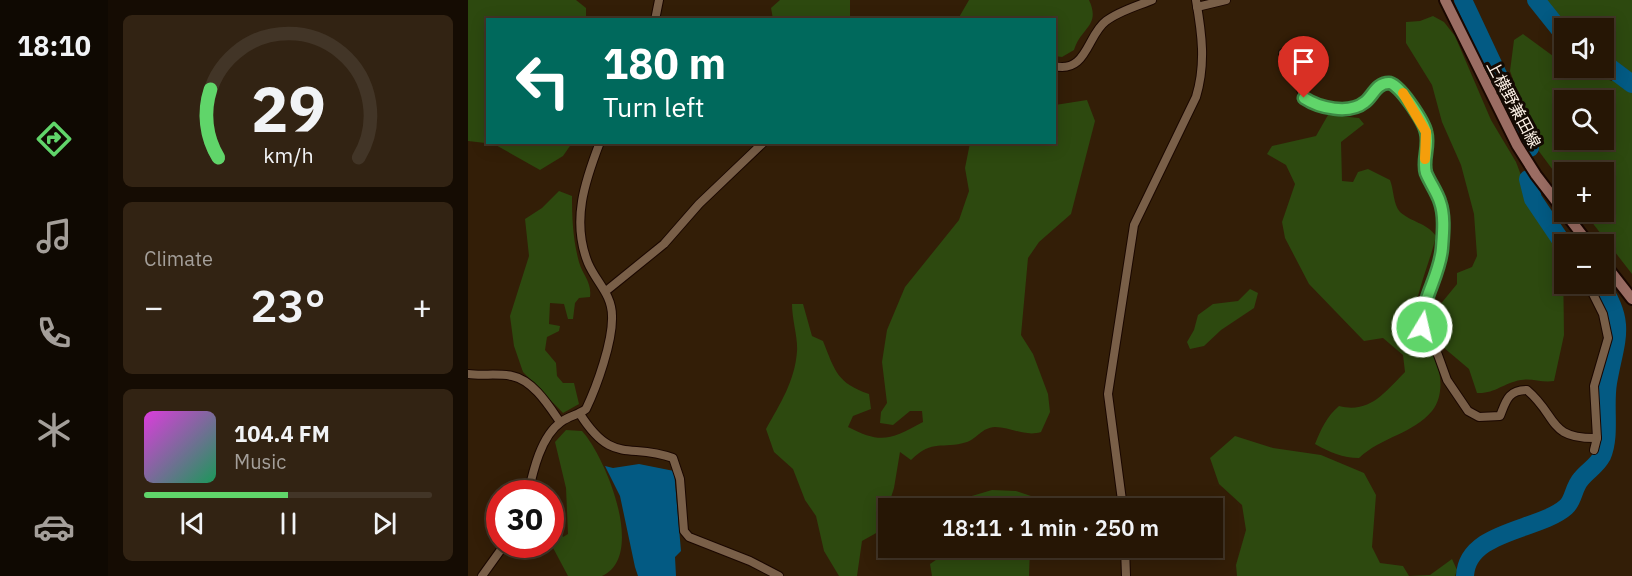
<!DOCTYPE html>
<meta charset="utf-8">
<style>
body{margin:0;font-family:"IBM Plex Sans","Noto Sans JP",sans-serif;background:#322313;color:#f1f3f6;height:100vh;display:flex;flex-direction:column;font-size:22px;white-space:nowrap}
*{box-sizing:border-box;margin:0}
p{font-size:20px;color:#a49f9a}
.icon{flex:none;width:33px;height:33px;fill:none;stroke:currentColor;stroke-width:2;stroke-linecap:round;stroke-linejoin:round}
.map{position:relative;flex:1;overflow:hidden}
.drawer{display:flex;flex-direction:column;gap:15px;padding:15px;background:#150c03;width:360px}
.drawer>*{flex:none}
.banner{position:absolute;left:18px;top:18px;width:570px;height:126px;border-radius:0px;box-shadow:0 3px 15px #0003,0 0 0 2px #423527;background:#00695c;color:#fff;overflow:hidden}
.buttons{position:absolute;left:1086px;top:18px;display:grid;gap:12px}
.buttons a{display:grid;place-items:center;width:60px;height:60px;border-radius:0px;background:#261605;box-shadow:0 3px 15px #0003,0 0 0 2px #423527;font-size:30px}
.speed{position:absolute;left:18px;top:480px;display:flex;gap:12px;font-size:30px;font-weight:700;text-align:center}
.speed>*{display:grid;place-content:center;width:78px;height:78px;border-radius:50%;background:#261605;box-shadow:0 3px 15px #0003,0 0 0 2px #423527;line-height:1}
.speed .limit{border:9px solid #d22;background:#fff;color:#111}
.pin{position:absolute;display:grid;place-items:center;width:51px;height:51px;color:#fff;margin:-62px -26px;border-radius:50% 50% 50% 0;rotate:-45deg;box-shadow:0 0 6px #0007}
.pin .icon{rotate:45deg}
.me{position:absolute;width:66px;margin:-33px;rotate:9deg;stroke-linejoin:round;filter:drop-shadow(0 0 4px #0008)}
.turn{display:flex;align-items:center;gap:21px;height:126px;padding:0 18px;font-size:27px}
.turn .icon{width:78px;height:78px;stroke-width:2.5}
.turn b{display:block;font-size:42px;line-height:51px}
.big{font-size:45px;font-weight:600;line-height:1.1}
.drawer .widget{flex:1;display:flex;flex-direction:column;justify-content:center;gap:9px;min-width:0;padding:0 21px;border-radius:9px;background:#322313}
.drawer .dial{align-items:center;gap:0}
.dial svg{height:156px;overflow:visible;fill:none;stroke:#423527;stroke-width:7;stroke-linecap:round;text-anchor:middle}
.dial text{fill:#f1f3f6;stroke:none}
.song{display:flex;align-items:center;gap:18px}
.cover{width:72px;height:72px;border-radius:9px;background:linear-gradient(135deg,hsl(300 70% 55%),hsl(150 70% 35%))}
.played{height:6px;border-radius:3px;background:linear-gradient(90deg,#60d56a 50%,#423527 50%)}
.keys{display:flex;justify-content:space-around;direction:ltr}
.heat{display:flex;justify-content:space-between;align-items:center;font-size:33px;direction:ltr}
.trip{position:absolute;left:410px;top:498px;width:345px;height:60px;border-radius:0px;background:#261605;box-shadow:0 3px 15px #0003,0 0 0 2px #423527;font-weight:600;line-height:60px;text-align:center}
main{display:flex;flex:1;min-height:0}
.tab-bar{display:flex;flex-direction:column;width:108px;justify-content:space-around;align-items:center;background:#0f0902;color:#a49f9a}
.tab-bar .icon{width:42px;height:42px}
.tab-bar .current{color:#60d56a}
.tab-bar b{font-size:27px;color:#f1f3f6}
.map>svg:first-child{display:block}
.green{fill:#2d490f;fill-rule:evenodd}
.water{fill:#035a83}
.lines{fill:none;stroke-linecap:round;stroke-linejoin:round}
.river{stroke:#035a83;stroke-width:18}
.street-casing{stroke:#1a0700;stroke-width:10}
.secondary-casing{stroke:#1a0700;stroke-width:14}
.street{stroke:#795f48;stroke-width:8}
.secondary{stroke:#9b6d63;stroke-width:10}
.route-casing{stroke:#3e8a45;stroke-width:15}
.route{stroke:#60d56a;stroke-width:10}
.slow{stroke:#f59e0b;stroke-width:10}
.labels{text-anchor:middle;dominant-baseline:central;stroke-width:6;stroke-linejoin:round;paint-order:stroke}
.street-label{font-size:16px;fill:#fef2e7;stroke:#140a03}
</style>
<main>
<nav class="tab-bar">
<b>18:10</b>
<svg class="icon current" aria-label="directions" viewBox="0 0 24 24"><path d="M12 3l9 9-9 9-9-9zM9 14v-3h6M13 9l2 2-2 2"/></svg>
<svg class="icon" aria-label="music" viewBox="0 0 24 24"><path d="M9 18V5l10-2v13"/><circle cx="6" cy="18" r="3"/><circle cx="16" cy="16" r="3"/></svg>
<svg class="icon" aria-label="phone" viewBox="0 0 24 24"><path d="M5 4h4l2 5-3 2q2 4 5 5l2-3 5 2v4C11 20 4 13 5 4z"/></svg>
<svg class="icon" aria-label="climate" viewBox="0 0 24 24"><path d="M12 3v18M4 7l16 10M4 17L20 7"/></svg>
<svg class="icon" aria-label="car" viewBox="0 0 24 24"><path d="M5 17H2v-5l4-1 3-4h7l3 4 3 1v5h-3M9 17h6M6 11h13"/><circle cx="7" cy="17" r="2"/><circle cx="17" cy="17" r="2"/></svg>
</nav>
<section class="drawer">
<div class="widget dial"><svg viewBox="0 0 100 80">
<path d="M14 69A42 42 0 1 1 86 69"/>
<path d="M14 69A42 42 0 0 1 10 34" stroke="#60d56a"/>
<text x="50" y="56" font-size="32" font-weight="700">29</text>
<text x="50" y="72" font-size="11">km/h</text>
</svg></div>
<div class="widget"><p>Climate</p>
<div class="heat"><a>−</a><b class="big">23°</b><a>+</a></div>
</div>
<div class="widget">
<div class="song"><i class="cover"></i><div><b>104.4 FM</b><p>Music</p></div></div>
<div class="played"></div>
<div class="keys"><svg class="icon" aria-label="previous" viewBox="0 0 24 24"><path d="M18 5L8 12l10 7zM5 5v14"/></svg><svg class="icon" aria-label="pause" viewBox="0 0 24 24"><path d="M8 5v14M16 5v14"/></svg><svg class="icon" aria-label="next" viewBox="0 0 24 24"><path d="M6 5l10 7-10 7zM19 5v14"/></svg></div>
</div>
</section>
<div class="map">
<svg width="1164" height="576" viewBox="0 0 1164 576">
<rect width="100%" height="100%" fill="#331e07"/>
<g class="green">
<polygon points="0,0 108,0 118,8 118,19 20,20 20,142 104,143 95,156 72,170 26,144 0,141"/>
<polygon points="312,0 382,0 382,19 305,19 303,8"/>
<path d="M501 0H621C633 26 613 27 606 50L594 57 587 56 586 20 490 19Z"/>
<path d="M1076 0H1164V274L1116 212H1136V172H1096V185L1070 150 1042 71 1046 40 1055 34 1096 64V68H1107L1144 81 1155 70 1136 57V28H1098ZM1096 100H1136V140H1096Z"/>
<path d="M965 16 976 22 987 36 1023 120 1048 162 1070 220 1095 260 1096 335 1086 381C1074 383 1064 378 1053 380 1035 383 1027 394 1009 393L1001 369 975 347 971 333V306L989 284V273L1004 267 1009 256 1006 214 993 165 974 122 964 85 938 43V22L952 21Z"/>
<path d="M619 100 627 121 603 214 571 242 560 258 553 335 565 354 580 394 582 412 573 432C557 437 543 427 527 427 513 428 510 438 499 442 473 450 466 438 443 460L432 452 426 488 418 513 420 537 410 532 394 541 389 576H371L356 551 348 516 337 500 325 469 306 452 298 429C312 404 327 381 329 351 330 338 324 320 324 304H335L344 336 355 341C367 371 369 383 401 394L403 409 385 416 380 427C413 444 422 440 455 422L454 411H442L425 425 412 423 413 412 419 403 414 362 419 330 437 287 491 220 501 191 497 168 502 143 586 142 587 105Z"/>
<path d="M860 115 891 118 896 124 873 142 874 181 885 182 890 172 900 169 922 180C926 190 925 204 932 212 943 222 959 223 968 236 962 264 941 307 947 334 949 341 957 345 962 351 974 367 977 395 964 411 945 434 913 437 891 458 875 458 861 452 847 444 853 429 859 416 871 406 902 414 917 392 937 372L935 355 915 338 896 341 841 284 817 238 814 222 827 184 818 165 799 154 804 146 848 136Z"/>
<path d="M91 191 104 196C104 219 105 240 111 262 115 276 124 282 122 297L111 298 107 303 105 319H100L96 304 82 303 81 324 92 326 91 331 79 337 77 350 88 363 89 376 95 383H106L111 404 95 413 55 372 46 346 42 316 61 256 57 219 74 208Z"/>
<polygon points="782,289 790,293 786,308 753,330 736,346 722,349 719,342 726,330 730,315 745,304 770,301"/>
<path d="M98 430 114 431C137 456 179 556 134 576H100L83 544V523L92 529 95 537 100 534 98 488 87 442Z"/>
<polygon points="767,436 805,448 853,455 896,473 908,495 904,547 912,563 935,566 941,576 962,575 984,559 989,570 987,576 769,576 768,565 778,530 774,505 751,484 742,458"/>
<polygon points="524,490 548,491 566,497 569,508 478,508 497,498"/>
<polygon points="485,548 562,548 561,576 464,576 462,564"/>
</g>
<polygon class="water" points="171,464 206,471 213,551 207,557 208,576 170,576 167,567 152,496 137,466 145,468"/>
<g class="lines">
<g class="river">
<polyline points="995,0 1056,130 1062,148"/>
<polyline points="1068,0 1096,35"/>
<polyline points="1136,63 1164,84"/>
<polyline points="1060,179 1065,199 1096,245"/>
<path d="M997 576C999 530 1071 531 1098 507 1106 500 1105 488 1113 479 1120 470 1128 467 1134 456 1143 436 1136 406 1140 383 1147 341 1160 324 1132 284"/>
</g>
<defs>
<g id="street">
<polyline points="729,7 758,0"/>
<polyline points="187,20 191,0"/>
<path d="M815 53 829 78 836 98 845 104 873 108 889 106 897 102 911 86 921 83 930 86 951 118 958 132V173L973 203 975 218 973 257 956 306 955 327 970 355 979 380 1000 411 1011 417 1032 416C1038 401 1040 390 1059 390 1090 416 1079 439 1129 438"/>
<path d="M586 66C619 74 619 35 638 21 651 11 669 6 684 0"/>
<polyline points="1120,284 1135,314 1140,338 1126,386 1129,438 1126,450"/>
<polyline points="138,291 196,244 231,204 296,142"/>
<path d="M0 374C14 376 30 373 44 376 65 380 81 406 92 422"/>
<path d="M112 414C145 466 161 442 205 458L212 479 216 531 221 537 282 561 311 576"/>
<path d="M60 494C65 471 73 436 93 422 101 416 110 415 118 409 129 386 145 341 144 316 144 294 128 282 120 263 103 221 117 181 132 142"/>
<path d="M655 508 640 394 666 225 728 97C738 64 734 34 728 0"/>
<polyline points="657,548 658,576"/>
<polyline points="14,576 37,544"/>
</g>
<g id="secondary">
<polyline points="977,0 1049,145 1068,175 1121,244"/>
<polyline points="1136,263 1164,299"/>
</g>
</defs>
<use href="#street" class="street-casing"/>
<use href="#secondary" class="secondary-casing"/>
<use href="#street" class="street"/>
<use href="#secondary" class="secondary"/>
</g>
<g class="lines">
<defs>
<path id="route" d="M836 98C851 108 881 115 897 102 905 96 908 83 921 83 931 83 956 122 958 132 962 146 954 160 958 173 962 183 969 192 972 202 977 216 975 234 974 248 972 276 953 299 954 327"/>
</defs>
<use href="#route" class="route-casing"/>
<use href="#route" class="route"/>
<polyline class="slow" points="935,93 958,132 957,159"/>
</g>
<g class="labels">
<g class="street-label">
<text transform="translate(1046 104) rotate(62)">上横野兼田線</text>
</g>
</g>
</svg>
<div class="buttons">
<a><svg class="icon" aria-label="sound" viewBox="0 0 24 24"><path d="M4 9h4l5-4v14l-5-4H4zM17 9q2 3 0 6"/></svg></a>
<a><svg class="icon" aria-label="search" viewBox="0 0 24 24"><circle cx="10" cy="10" r="6"/><path d="M15 15l6 6"/></svg></a>
<a>+</a>
<a>−</a>
</div>
<div class="speed"><div class="limit">30</div></div>
<div class="pin" style="left:836px;top:98px;background:#d93025"><svg class="icon" aria-label="arrive" viewBox="0 0 24 24"><path d="M6 21V4h12l-3 4 3 4H6"/></svg></div>
<svg class="me" style="left:954px;top:327px" viewBox="-20 -20 40 40"><circle r="17" fill="#60d56a" stroke="#fff" stroke-width="3"/><path d="M0-11L8 9 0 5-8 9z" fill="#fff"/></svg>
<div class="trip">18:11 · 1 min · 250 m</div>
<div class="banner">
<div class="turn"><svg class="icon" aria-label="left" viewBox="0 0 24 24"><path d="M17 20v-9H6M10 6l-5 5 5 5"/></svg><div><b>180 m</b>Turn left</div></div>
</div>
</div>
</main>
